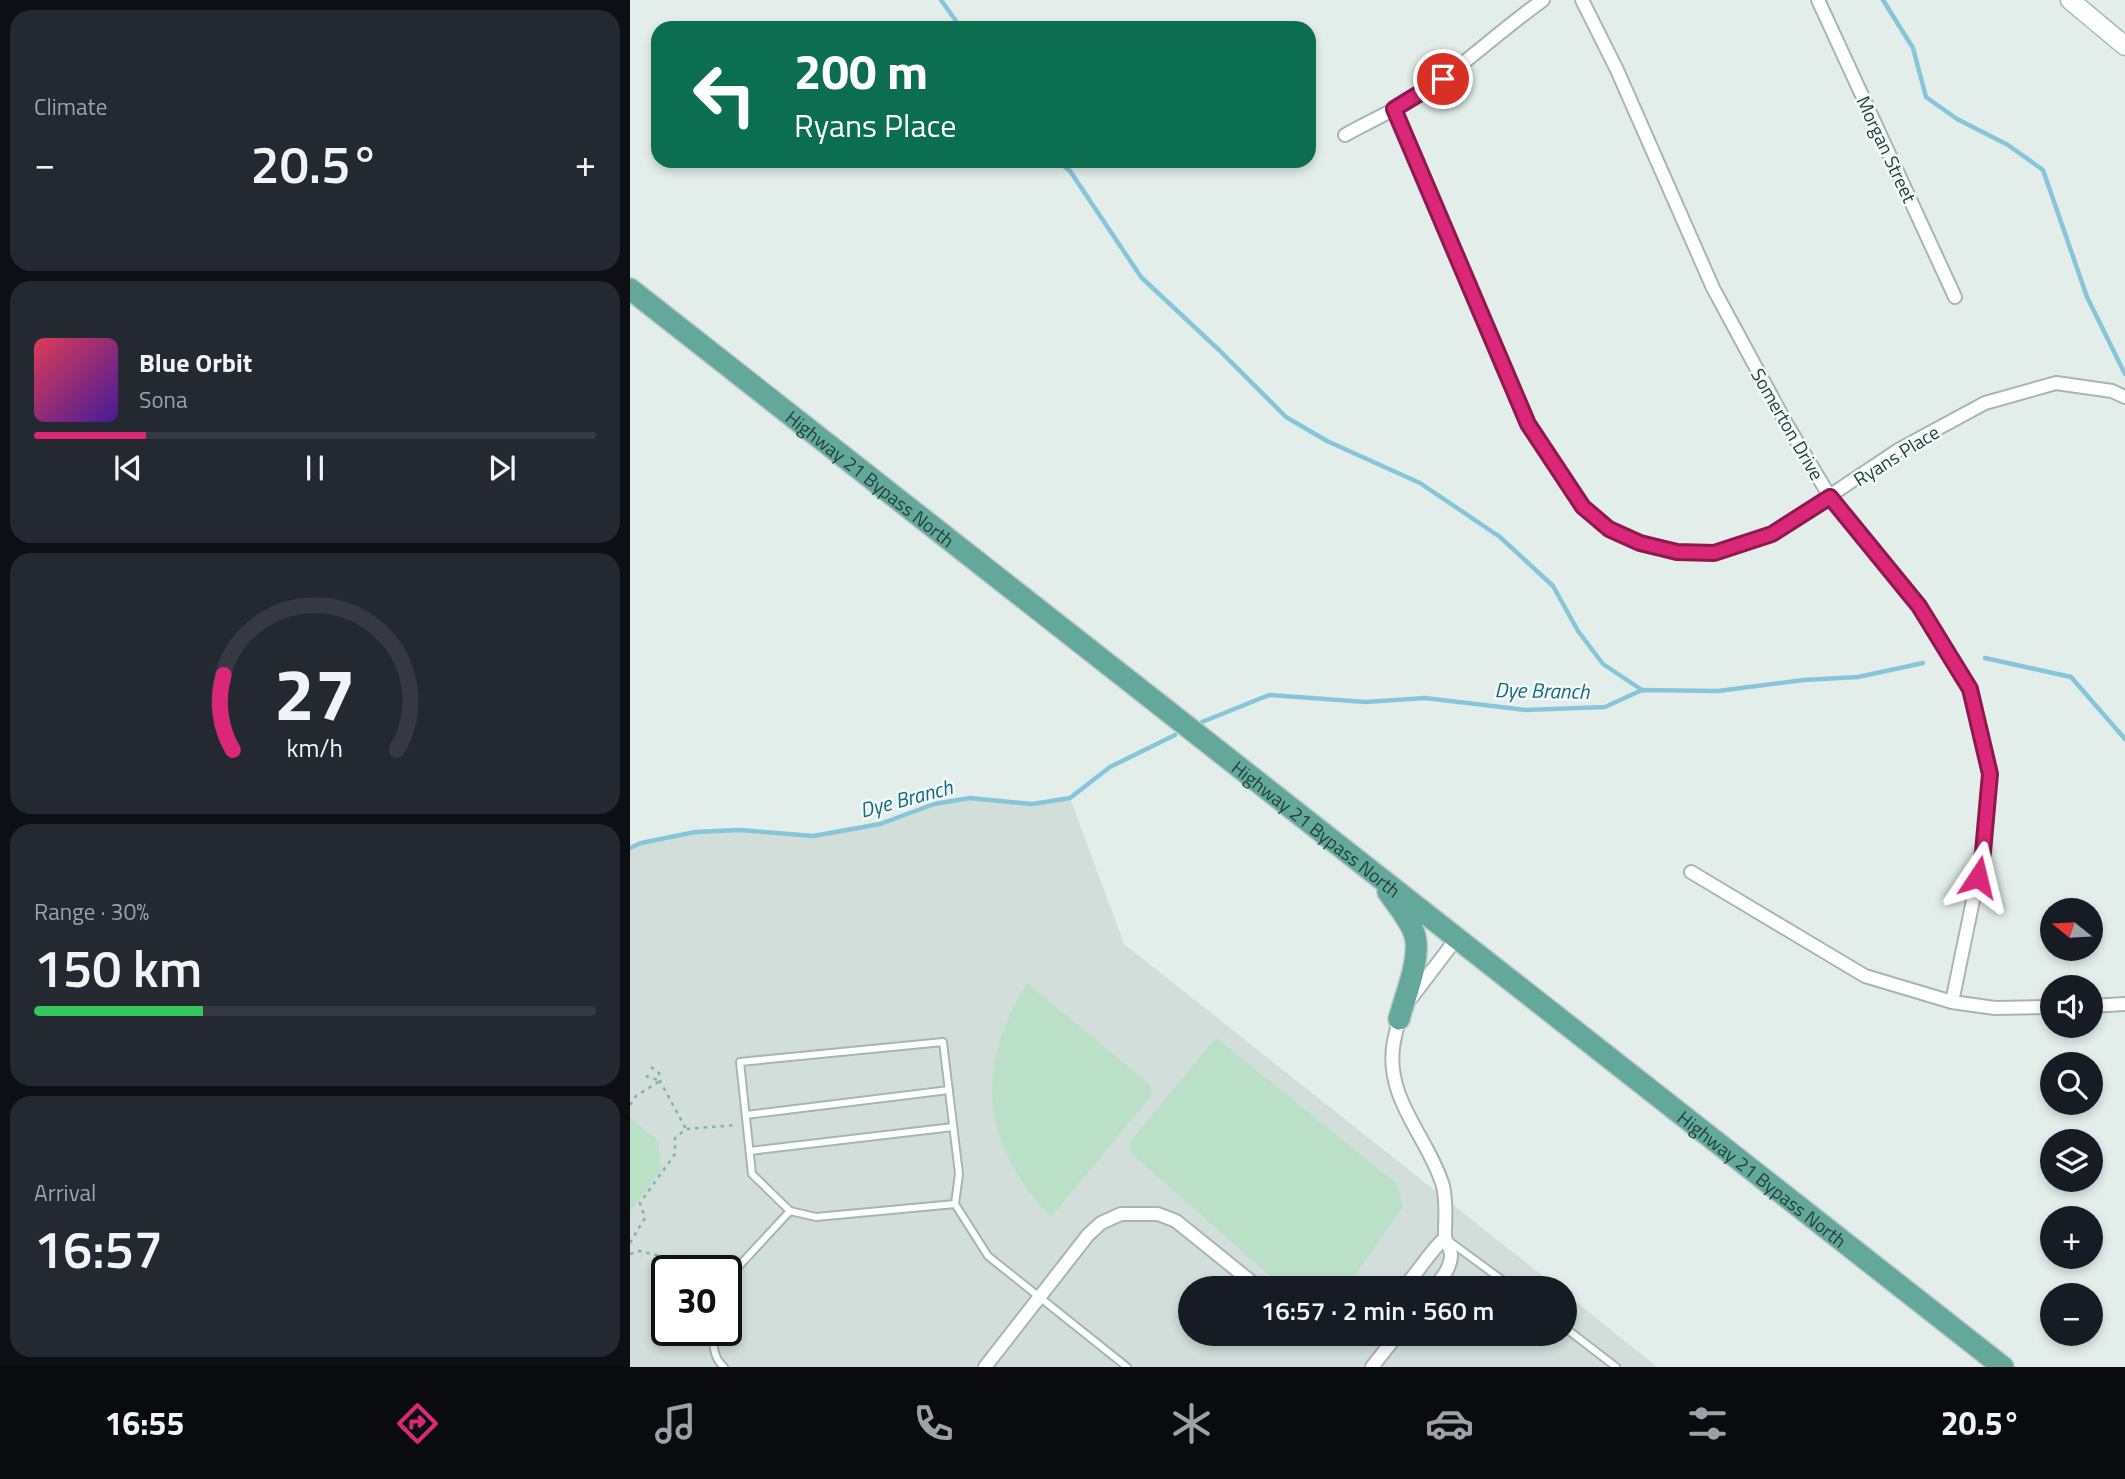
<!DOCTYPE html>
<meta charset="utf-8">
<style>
body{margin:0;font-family:"Titillium Web",sans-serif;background:#242831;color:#f1f3f6;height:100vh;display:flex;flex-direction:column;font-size:26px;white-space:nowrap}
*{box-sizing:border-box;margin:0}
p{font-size:23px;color:#9ea1a6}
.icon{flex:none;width:38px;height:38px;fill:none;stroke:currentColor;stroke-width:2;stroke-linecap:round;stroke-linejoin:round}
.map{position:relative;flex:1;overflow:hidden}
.panel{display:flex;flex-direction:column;gap:10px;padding:10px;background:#0d0f14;width:630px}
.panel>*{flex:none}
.top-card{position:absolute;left:21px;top:21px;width:665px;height:147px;border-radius:21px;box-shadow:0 4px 10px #0003;background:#0b6e4f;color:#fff;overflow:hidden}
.needle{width:46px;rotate:288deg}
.tools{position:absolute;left:1410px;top:898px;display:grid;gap:14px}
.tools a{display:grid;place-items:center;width:63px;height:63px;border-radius:50%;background:#171b24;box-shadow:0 4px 10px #0003;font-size:35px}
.speed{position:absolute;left:21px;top:1255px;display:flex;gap:14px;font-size:35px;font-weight:700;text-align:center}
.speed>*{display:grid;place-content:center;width:91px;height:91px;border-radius:50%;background:#171b24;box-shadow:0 4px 10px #0003;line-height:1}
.speed .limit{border:4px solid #111;border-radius:10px;background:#fff;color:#111}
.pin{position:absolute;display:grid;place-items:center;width:60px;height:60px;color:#fff;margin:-30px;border:4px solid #fff;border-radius:50%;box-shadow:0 2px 7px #0007}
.me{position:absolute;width:77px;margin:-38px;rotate:10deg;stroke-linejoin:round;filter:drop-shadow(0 0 5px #0008)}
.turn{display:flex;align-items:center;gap:24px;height:147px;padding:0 28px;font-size:32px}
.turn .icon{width:91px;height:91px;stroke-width:2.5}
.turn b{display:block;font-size:49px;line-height:60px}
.big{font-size:52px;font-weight:600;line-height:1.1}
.panel .card{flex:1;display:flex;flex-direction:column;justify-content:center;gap:10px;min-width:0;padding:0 24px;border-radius:21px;background:#242831}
.panel .dial{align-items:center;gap:0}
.dial svg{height:182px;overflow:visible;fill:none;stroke:#363941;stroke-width:7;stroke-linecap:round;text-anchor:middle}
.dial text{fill:#f1f3f6;stroke:none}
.song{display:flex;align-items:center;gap:21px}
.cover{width:84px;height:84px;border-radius:10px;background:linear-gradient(135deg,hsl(350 70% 55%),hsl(260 70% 35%))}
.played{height:7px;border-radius:4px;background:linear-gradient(90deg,#db2777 20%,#363941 20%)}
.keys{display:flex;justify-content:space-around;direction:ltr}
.heat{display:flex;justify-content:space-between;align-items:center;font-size:38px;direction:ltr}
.charge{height:10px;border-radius:5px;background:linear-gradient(90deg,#34c759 30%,#363941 0)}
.trip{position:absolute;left:548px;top:1276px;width:399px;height:70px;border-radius:35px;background:#171b24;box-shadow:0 4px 10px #0003;font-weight:600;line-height:70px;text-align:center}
.tab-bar{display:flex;height:112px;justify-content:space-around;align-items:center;background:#090b0e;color:#9ea1a6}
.tab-bar .icon{width:49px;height:49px}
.tab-bar .current{color:#db2777}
.tab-bar b{font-size:32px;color:#f1f3f6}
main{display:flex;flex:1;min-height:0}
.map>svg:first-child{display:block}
.built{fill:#d1ded9;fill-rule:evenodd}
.green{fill:#bae1c7}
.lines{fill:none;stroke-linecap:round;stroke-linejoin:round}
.stream{stroke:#86c6d8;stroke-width:4.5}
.lane-casing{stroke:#a5b7b2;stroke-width:10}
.street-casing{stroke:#a5b7b2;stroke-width:16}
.secondary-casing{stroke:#a0bbb3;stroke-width:21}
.primary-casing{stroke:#c1cac8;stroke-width:24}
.path{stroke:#81b5a8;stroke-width:2.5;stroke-dasharray:3.5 5;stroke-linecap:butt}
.lane{stroke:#fff;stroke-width:6}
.street{stroke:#fff;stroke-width:12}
.secondary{stroke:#fff;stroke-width:18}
.primary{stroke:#63a89b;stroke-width:21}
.route-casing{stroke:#8e194d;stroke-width:18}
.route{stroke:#db2777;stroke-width:12}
.labels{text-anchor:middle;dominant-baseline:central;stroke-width:5;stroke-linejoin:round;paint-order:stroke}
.street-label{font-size:19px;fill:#21423b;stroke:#f4faf8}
.water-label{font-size:21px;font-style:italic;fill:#146a84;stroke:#f4faf8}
</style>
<main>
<section class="panel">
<div class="card"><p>Climate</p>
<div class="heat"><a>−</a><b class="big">20.5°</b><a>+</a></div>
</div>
<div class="card">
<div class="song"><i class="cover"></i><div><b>Blue Orbit</b><p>Sona</p></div></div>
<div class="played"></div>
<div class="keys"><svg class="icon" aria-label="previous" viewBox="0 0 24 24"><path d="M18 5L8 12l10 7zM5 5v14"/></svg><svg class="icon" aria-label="pause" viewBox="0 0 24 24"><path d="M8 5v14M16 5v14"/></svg><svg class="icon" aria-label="next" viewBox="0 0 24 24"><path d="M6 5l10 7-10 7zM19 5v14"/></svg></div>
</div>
<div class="card dial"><svg viewBox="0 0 100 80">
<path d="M14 69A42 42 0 1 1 86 69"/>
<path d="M14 69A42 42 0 0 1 10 36" stroke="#db2777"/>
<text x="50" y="56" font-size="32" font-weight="700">27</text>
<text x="50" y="72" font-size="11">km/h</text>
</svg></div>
<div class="card"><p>Range · 30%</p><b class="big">150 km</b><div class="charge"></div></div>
<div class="card"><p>Arrival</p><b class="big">16:57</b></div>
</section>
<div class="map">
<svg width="1495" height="1367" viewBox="0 0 1495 1367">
<rect width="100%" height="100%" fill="#e3eeea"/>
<path class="built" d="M340 798 402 804 440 798 494 944 928 1288H560V1334H934L935 1293 1027 1367H0V848L11 843 65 832 110 830 184 836 250 824 304 804ZM37 1270H96V1330H37Z"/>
<g class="green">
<path d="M397 983 520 1085 521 1096 421 1217C351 1145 344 1068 397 983Z"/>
<polygon points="586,1038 767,1184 773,1207 716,1288 654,1288 500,1152 500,1142"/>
<polygon points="0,1118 28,1141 31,1170 0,1211"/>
</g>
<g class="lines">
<g class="stream">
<polyline points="311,0 331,28"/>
<polyline points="1253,0 1283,48 1296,97 1327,119 1378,145 1413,170 1457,297 1495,374"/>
<polyline points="428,161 440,171 511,277 589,350 656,417 697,441 790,483 870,537 923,586 948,631 973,664 1012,690"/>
<polyline points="1355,658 1441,677 1495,739"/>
<polyline points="572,722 639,695 736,702 795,698 896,710 975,707 1012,690 1088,691 1174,680 1228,677 1293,663"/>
<polyline points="0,848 11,843 65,832 110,830 183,836 250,824 304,804 340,798 402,804 440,798 480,767 545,735"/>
</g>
<defs>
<g id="lane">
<polyline points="116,1115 319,1090"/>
<polyline points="120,1151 323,1127"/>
<polyline points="160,1211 122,1174 110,1062 313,1042 329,1174 325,1204"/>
<polyline points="819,1241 883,1288"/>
<polyline points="96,1280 160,1211 186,1217 325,1204 358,1256 497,1367"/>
<polyline points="934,1327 986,1367"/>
<path d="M83 1330C83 1344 83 1358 94 1367"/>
</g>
<g id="street">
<polyline points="952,0 987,70 1083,288 1156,423 1200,497 1289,606 1340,689 1360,774 1353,852 1322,1002"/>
<polyline points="1188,0 1325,297"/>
<polyline points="764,109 898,424 953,507 979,529 1010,543 1047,552 1084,553 1142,534 1270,449 1355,403 1426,383 1482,391 1495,397"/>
<path d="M715 135C748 117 784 101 814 78 848 52 878 25 913 0"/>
<polyline points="1061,872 1235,976 1322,1002 1365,1008 1423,1007"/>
<polyline points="782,997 826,939"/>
<polyline points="1461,1006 1495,1004"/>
<path d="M771 1015C767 1023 766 1033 764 1041 753 1098 798 1136 813 1186 817 1203 815 1218 815 1235 815 1242 821 1248 821 1255 821 1268 811 1279 804 1288"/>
<path d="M773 1288C789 1272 798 1253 815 1238"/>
<polyline points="355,1367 458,1235 471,1223 491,1214 528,1214 546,1221 629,1288"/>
<polyline points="742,1367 768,1334"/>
</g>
<polyline id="secondary" points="1440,0 1495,46"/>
<g id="primary">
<path id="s1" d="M0 289 1373 1367"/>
<path d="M758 892C767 905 781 921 785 936 791 959 775 996 769 1019"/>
</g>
</defs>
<use href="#lane" class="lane-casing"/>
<use href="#street" class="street-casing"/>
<use href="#secondary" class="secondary-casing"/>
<use href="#primary" class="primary-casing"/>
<g class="path">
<polyline points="21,1067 29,1073 30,1081 56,1129"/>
<polyline points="0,1105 6,1096 30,1081 16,1076"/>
<polyline points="0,1243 15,1218 10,1203 45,1154 45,1138 56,1129 106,1125"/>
<polyline points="0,1254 9,1251 89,1270"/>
</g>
<use href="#lane" class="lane"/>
<use href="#street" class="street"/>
<use href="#secondary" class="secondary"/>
<use href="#primary" class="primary"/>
</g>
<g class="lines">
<defs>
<polyline id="route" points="813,79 764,109 898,424 953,507 979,529 1010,543 1047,552 1084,553 1142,534 1200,497 1289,606 1340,689 1360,774 1353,852 1348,877"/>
</defs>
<use href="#route" class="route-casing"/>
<use href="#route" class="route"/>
</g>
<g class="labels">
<g class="street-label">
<text transform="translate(1257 149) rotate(65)">Morgan Street</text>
<text transform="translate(1158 424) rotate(60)">Somerton Drive</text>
<text transform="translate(1266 455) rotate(-32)">Ryans Place</text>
<text stroke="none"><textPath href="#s1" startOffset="306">Highway 21 Bypass North</textPath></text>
<text stroke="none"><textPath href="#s1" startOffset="873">Highway 21 Bypass North</textPath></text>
<text stroke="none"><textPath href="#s1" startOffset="1440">Highway 21 Bypass North</textPath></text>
</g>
<g class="water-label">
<text transform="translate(912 690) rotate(1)">Dye Branch</text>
<text transform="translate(276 798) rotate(-15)">Dye Branch</text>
</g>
</g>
</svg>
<div class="tools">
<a><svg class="needle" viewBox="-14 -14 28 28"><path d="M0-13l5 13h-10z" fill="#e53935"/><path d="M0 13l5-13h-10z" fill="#9ea1a6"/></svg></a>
<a><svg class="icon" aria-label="sound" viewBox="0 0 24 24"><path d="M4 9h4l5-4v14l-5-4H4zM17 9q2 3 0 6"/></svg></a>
<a><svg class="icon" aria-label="search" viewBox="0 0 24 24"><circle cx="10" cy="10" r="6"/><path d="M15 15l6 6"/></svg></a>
<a><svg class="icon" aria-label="layers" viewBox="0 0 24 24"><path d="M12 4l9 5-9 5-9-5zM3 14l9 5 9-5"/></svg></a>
<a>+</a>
<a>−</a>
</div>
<div class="speed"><div class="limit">30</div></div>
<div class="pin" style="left:813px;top:79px;background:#d93025"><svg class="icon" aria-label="arrive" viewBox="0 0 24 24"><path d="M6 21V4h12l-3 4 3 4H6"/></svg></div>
<svg class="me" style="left:1348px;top:877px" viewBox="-20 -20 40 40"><path d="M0-17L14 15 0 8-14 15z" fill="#db2777" stroke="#fff" stroke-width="4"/></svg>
<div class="trip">16:57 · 2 min · 560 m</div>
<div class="top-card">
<div class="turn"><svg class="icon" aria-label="left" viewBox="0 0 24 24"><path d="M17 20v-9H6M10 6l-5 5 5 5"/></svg><div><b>200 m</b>Ryans Place</div></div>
</div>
</div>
</main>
<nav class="tab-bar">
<b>16:55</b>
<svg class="icon current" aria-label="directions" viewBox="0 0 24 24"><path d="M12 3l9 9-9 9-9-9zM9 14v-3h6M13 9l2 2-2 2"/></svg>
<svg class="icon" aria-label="music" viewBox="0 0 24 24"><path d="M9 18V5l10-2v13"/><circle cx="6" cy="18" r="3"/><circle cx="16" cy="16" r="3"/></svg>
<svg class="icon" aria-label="phone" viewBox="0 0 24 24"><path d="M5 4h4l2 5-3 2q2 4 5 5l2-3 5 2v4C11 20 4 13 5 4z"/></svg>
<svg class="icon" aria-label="climate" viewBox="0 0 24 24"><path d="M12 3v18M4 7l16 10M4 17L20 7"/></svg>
<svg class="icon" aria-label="car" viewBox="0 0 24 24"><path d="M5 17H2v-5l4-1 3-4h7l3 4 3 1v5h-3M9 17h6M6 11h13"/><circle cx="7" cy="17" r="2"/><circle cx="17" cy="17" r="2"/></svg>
<svg class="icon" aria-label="filters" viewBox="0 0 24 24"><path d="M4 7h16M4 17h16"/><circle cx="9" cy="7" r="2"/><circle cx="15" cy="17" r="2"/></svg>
<b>20.5°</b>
</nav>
